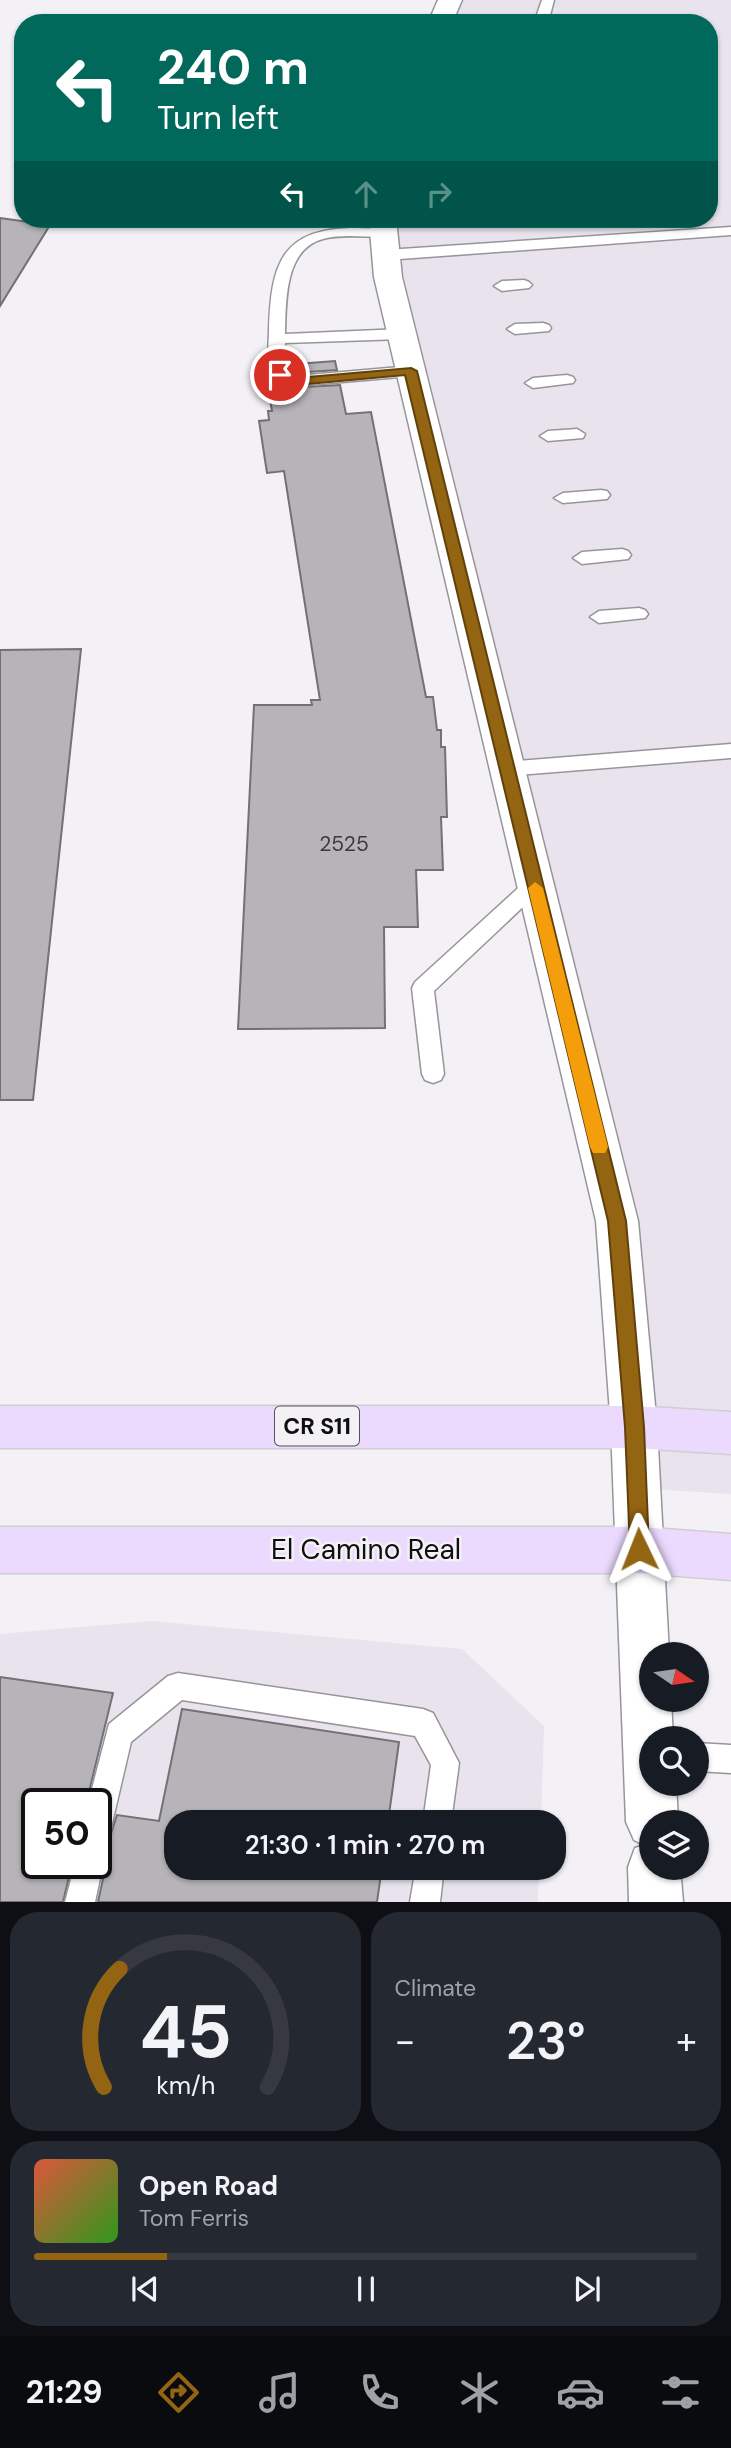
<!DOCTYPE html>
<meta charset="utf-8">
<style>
body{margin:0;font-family:"DM Sans",sans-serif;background:#242831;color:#f1f3f6;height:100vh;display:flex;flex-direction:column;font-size:26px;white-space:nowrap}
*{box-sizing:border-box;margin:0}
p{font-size:23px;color:#9ea1a6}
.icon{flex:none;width:38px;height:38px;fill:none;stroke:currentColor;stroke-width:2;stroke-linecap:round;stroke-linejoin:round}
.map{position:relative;height:1902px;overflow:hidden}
.side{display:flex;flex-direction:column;gap:10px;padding:10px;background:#0d0f14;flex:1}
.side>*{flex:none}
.hud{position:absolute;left:14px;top:14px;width:704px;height:214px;border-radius:28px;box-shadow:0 2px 5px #0004;background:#00695c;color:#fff;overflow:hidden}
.needle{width:46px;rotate:103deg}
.fabs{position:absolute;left:639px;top:1642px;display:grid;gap:14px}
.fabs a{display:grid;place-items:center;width:70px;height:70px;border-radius:50%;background:#171b24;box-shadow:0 2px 5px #0004;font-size:35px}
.speed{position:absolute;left:21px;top:1788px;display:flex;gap:14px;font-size:35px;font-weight:700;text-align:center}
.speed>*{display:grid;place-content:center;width:91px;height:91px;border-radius:50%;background:#171b24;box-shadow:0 2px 5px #0004;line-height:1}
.speed .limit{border:4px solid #111;border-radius:10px;background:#fff;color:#111}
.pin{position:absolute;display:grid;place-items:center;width:60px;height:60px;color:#fff;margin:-30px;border:4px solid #fff;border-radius:50%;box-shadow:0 2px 7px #0007}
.me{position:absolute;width:77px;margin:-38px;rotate:358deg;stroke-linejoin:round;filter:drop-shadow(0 0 5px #0008)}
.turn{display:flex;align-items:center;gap:24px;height:147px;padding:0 28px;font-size:32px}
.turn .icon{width:91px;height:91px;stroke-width:2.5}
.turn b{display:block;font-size:49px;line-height:60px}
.lanes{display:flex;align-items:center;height:66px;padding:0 28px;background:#0003;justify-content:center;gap:35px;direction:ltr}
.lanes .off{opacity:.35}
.big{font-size:52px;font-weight:600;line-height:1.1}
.side .tile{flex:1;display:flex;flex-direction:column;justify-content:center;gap:10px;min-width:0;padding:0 24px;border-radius:28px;background:#242831}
.side .dial{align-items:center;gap:0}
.dial svg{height:182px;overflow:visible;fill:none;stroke:#363941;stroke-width:7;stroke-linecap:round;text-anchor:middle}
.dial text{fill:#f1f3f6;stroke:none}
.song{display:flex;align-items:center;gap:21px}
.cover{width:84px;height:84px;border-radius:10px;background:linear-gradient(135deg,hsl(10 70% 55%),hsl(110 70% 35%))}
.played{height:7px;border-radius:4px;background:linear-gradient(90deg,#936412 20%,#363941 20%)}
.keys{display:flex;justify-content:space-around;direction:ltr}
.heat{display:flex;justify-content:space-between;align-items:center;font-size:38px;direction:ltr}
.side .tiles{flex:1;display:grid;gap:10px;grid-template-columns:1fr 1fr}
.tile:last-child{grid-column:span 2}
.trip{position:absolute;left:164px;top:1810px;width:402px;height:70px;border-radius:28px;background:#171b24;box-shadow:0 2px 5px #0004;font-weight:600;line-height:70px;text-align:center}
.tabs{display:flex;height:112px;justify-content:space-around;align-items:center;background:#090b0e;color:#9ea1a6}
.tabs .icon{width:49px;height:49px}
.tabs .current{color:#936412}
.tabs b{font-size:32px;color:#f1f3f6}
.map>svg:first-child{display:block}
.built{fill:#e8e3ed;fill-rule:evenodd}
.building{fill:#b6b4b9;stroke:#737175;stroke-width:2}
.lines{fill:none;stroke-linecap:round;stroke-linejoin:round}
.lane-casing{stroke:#979599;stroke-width:3}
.secondary-casing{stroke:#979599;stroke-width:3}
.primary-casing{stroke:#cfcfcf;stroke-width:3}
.lane{fill:#fff;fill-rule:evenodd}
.secondary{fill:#fff;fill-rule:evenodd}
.primary{fill:#ecdafe;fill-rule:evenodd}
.route{fill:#936412;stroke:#60410c;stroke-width:2}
.slow{fill:#f59e0b}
.labels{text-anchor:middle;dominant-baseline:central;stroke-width:5;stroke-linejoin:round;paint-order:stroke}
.number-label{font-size:21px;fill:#39383a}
.shield{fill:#f3f1f6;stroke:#535355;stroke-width:2}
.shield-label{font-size:23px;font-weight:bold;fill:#0f0f10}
.near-street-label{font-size:28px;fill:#0f0f10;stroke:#f3f1f6}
</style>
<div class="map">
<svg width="731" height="1902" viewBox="0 0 731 1902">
<rect width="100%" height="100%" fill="#f3f1f6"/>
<g class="built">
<polygon points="449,0 731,0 731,1494 635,1488 630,1326 383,257 379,219 709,219 709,23 439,23"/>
<path d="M151 1621 462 1649 544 1726 541 1822H177V1867H539L538 1902H0V1634ZM37 1804H96V1864H37Z"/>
</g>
<g class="building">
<polygon points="0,218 50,225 0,306"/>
<polygon points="335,361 337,370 308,372 298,370 297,364"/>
<polygon points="340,385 346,414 371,412 426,697 433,697 437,730 441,730 441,747 445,747 447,817 441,817 443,870 416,870 418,927 384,927 385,1028 238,1029 254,705 312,705 311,700 320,700 284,471 267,473 259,421 269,420 268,411 272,411 268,389"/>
<polygon points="81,649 33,1100 0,1100 0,650"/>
<polygon points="0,1677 113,1693 86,1804 37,1804 37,1864 72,1864 63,1902 0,1902"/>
<polygon points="182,1709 399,1742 388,1822 177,1822 177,1867 382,1867 377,1902 98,1902 106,1865 96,1848 108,1843 117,1815 159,1821"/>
</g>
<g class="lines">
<defs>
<g id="lane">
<polygon points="542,0 554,0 548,23 534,23"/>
<polygon points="731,227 731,235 386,260 378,255 386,250"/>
<path d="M357 228 383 229 390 233 383 237C364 237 341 234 323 239 284 249 286 303 285 334L402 329 410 334 402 339 285 343 284 365 287 371 308 375 411 366 419 371 411 376 308 385 274 378C265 364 269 347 269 330 271 262 282 228 357 228Z"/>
<polygon points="524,280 529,282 532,285 529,288 502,291 494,286 502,281"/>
<polygon points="543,323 549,325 551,328 549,331 515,334 507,329 515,324"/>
<polygon points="567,375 573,377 575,380 573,383 533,388 525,383 533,378"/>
<polygon points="577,429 585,434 583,438 548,441 540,436 548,431"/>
<polygon points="601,490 607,491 610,495 607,499 563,503 554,498 563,493"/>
<polygon points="622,549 628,551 631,555 628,559 582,564 573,558 582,552"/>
<polygon points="639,608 645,610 648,614 645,618 599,623 590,617 599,611"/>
<polygon points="731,744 731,758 506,776 499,774 496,769 499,764 506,762"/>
<polygon points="535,876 542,879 545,884 542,889 434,991 444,1074 441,1080 433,1083 425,1080 422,1074 412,988 415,982 528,879"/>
<polygon points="178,1673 423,1709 433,1713 459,1763 451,1822 423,1822 431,1765 415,1736 182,1700 131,1742 110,1832 106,1842 96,1846 96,1804 88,1804 109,1724 168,1676"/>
<polygon points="696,1743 731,1745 731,1773 696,1771"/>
<polygon points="96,1853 103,1864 95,1902 65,1902 75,1864 96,1864"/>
<polygon points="416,1867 444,1867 440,1902 410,1902"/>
</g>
<g id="secondary">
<polygon points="438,0 462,0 452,23 428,23"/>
<polygon points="369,219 396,219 402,277 638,1221 657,1427 669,1654 651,1654 651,1699 671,1699 673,1738 651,1738 651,1783 676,1783 678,1822 651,1822 651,1867 680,1867 683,1902 629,1902 628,1867 635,1848 644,1845 634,1840 626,1822 611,1427 596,1221 374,277"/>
</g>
<g id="primary">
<polygon points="0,1406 634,1406 731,1412 731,1454 634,1448 0,1448"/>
<polygon points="0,1527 639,1527 731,1534 731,1580 639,1573 0,1573"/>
</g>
</defs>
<use href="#lane" class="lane-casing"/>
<use href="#secondary" class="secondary-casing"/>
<use href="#primary" class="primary-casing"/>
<use href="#lane" class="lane"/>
<use href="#secondary" class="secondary"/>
<use href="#primary" class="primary"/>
</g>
<polygon class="route" points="411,368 417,371 626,1221 644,1427 649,1549 646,1556 639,1559 632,1556 630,1549 625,1427 608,1221 405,375 308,384 274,375 280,372 308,377"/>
<polygon class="slow" points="535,882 543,888 608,1147 605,1153 593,1153 590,1147 528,888"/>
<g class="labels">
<g class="number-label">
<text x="344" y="844">2525</text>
</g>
<rect class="shield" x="275" y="1406.5" width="84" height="39" rx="5"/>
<g class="shield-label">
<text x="317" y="1426">CR S11</text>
</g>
<g class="near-street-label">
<text x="366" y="1549">El Camino Real</text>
</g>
</g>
</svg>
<div class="fabs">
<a><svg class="needle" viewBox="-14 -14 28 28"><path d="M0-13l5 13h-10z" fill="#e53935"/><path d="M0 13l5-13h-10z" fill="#9ea1a6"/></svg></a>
<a><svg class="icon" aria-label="search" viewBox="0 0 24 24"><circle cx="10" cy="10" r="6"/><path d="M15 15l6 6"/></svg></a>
<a><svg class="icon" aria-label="layers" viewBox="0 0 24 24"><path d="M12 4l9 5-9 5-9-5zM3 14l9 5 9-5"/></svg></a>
</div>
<div class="speed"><div class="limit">50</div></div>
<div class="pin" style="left:280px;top:375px;background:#d93025"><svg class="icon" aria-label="arrive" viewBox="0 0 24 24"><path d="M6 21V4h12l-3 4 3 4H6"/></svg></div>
<svg class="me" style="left:639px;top:1549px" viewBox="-20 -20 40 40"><path d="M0-17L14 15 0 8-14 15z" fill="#936412" stroke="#fff" stroke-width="4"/></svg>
<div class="trip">21:30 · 1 min · 270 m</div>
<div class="hud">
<div class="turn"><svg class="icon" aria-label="left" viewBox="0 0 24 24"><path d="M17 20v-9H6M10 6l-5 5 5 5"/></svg><div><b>240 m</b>Turn left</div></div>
<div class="lanes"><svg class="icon" aria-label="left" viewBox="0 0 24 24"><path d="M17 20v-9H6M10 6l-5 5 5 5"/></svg><svg class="icon off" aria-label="ahead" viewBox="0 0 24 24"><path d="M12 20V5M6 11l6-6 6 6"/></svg><svg class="icon off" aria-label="right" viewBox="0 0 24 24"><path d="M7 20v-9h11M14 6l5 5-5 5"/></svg></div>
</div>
</div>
<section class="side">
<div class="tiles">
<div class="tile dial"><svg viewBox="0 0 100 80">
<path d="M14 69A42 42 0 1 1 86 69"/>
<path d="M14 69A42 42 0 0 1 21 17" stroke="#936412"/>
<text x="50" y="56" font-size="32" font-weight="700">45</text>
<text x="50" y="72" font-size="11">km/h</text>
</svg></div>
<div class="tile"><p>Climate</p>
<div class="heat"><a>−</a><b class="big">23°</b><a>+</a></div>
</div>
<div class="tile">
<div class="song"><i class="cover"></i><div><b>Open Road</b><p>Tom Ferris</p></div></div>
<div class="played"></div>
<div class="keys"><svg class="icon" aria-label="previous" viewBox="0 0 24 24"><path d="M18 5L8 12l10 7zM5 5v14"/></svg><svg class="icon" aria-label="pause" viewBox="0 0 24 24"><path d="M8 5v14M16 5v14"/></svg><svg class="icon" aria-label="next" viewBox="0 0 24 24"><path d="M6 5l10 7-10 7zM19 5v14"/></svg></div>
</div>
</div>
</section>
<nav class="tabs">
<b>21:29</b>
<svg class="icon current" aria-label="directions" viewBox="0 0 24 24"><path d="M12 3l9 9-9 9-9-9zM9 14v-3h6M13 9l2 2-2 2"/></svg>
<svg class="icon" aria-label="music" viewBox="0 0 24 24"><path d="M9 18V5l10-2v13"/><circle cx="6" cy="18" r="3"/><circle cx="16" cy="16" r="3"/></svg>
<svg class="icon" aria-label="phone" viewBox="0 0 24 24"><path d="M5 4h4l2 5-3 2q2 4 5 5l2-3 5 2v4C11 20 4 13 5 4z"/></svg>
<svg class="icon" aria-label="climate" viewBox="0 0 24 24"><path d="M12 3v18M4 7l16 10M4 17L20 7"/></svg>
<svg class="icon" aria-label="car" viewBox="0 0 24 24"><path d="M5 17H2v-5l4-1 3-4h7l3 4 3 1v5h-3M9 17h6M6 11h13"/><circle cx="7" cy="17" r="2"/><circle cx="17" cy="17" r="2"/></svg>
<svg class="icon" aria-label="filters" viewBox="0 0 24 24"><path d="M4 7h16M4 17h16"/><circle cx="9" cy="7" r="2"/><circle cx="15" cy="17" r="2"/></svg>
</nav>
